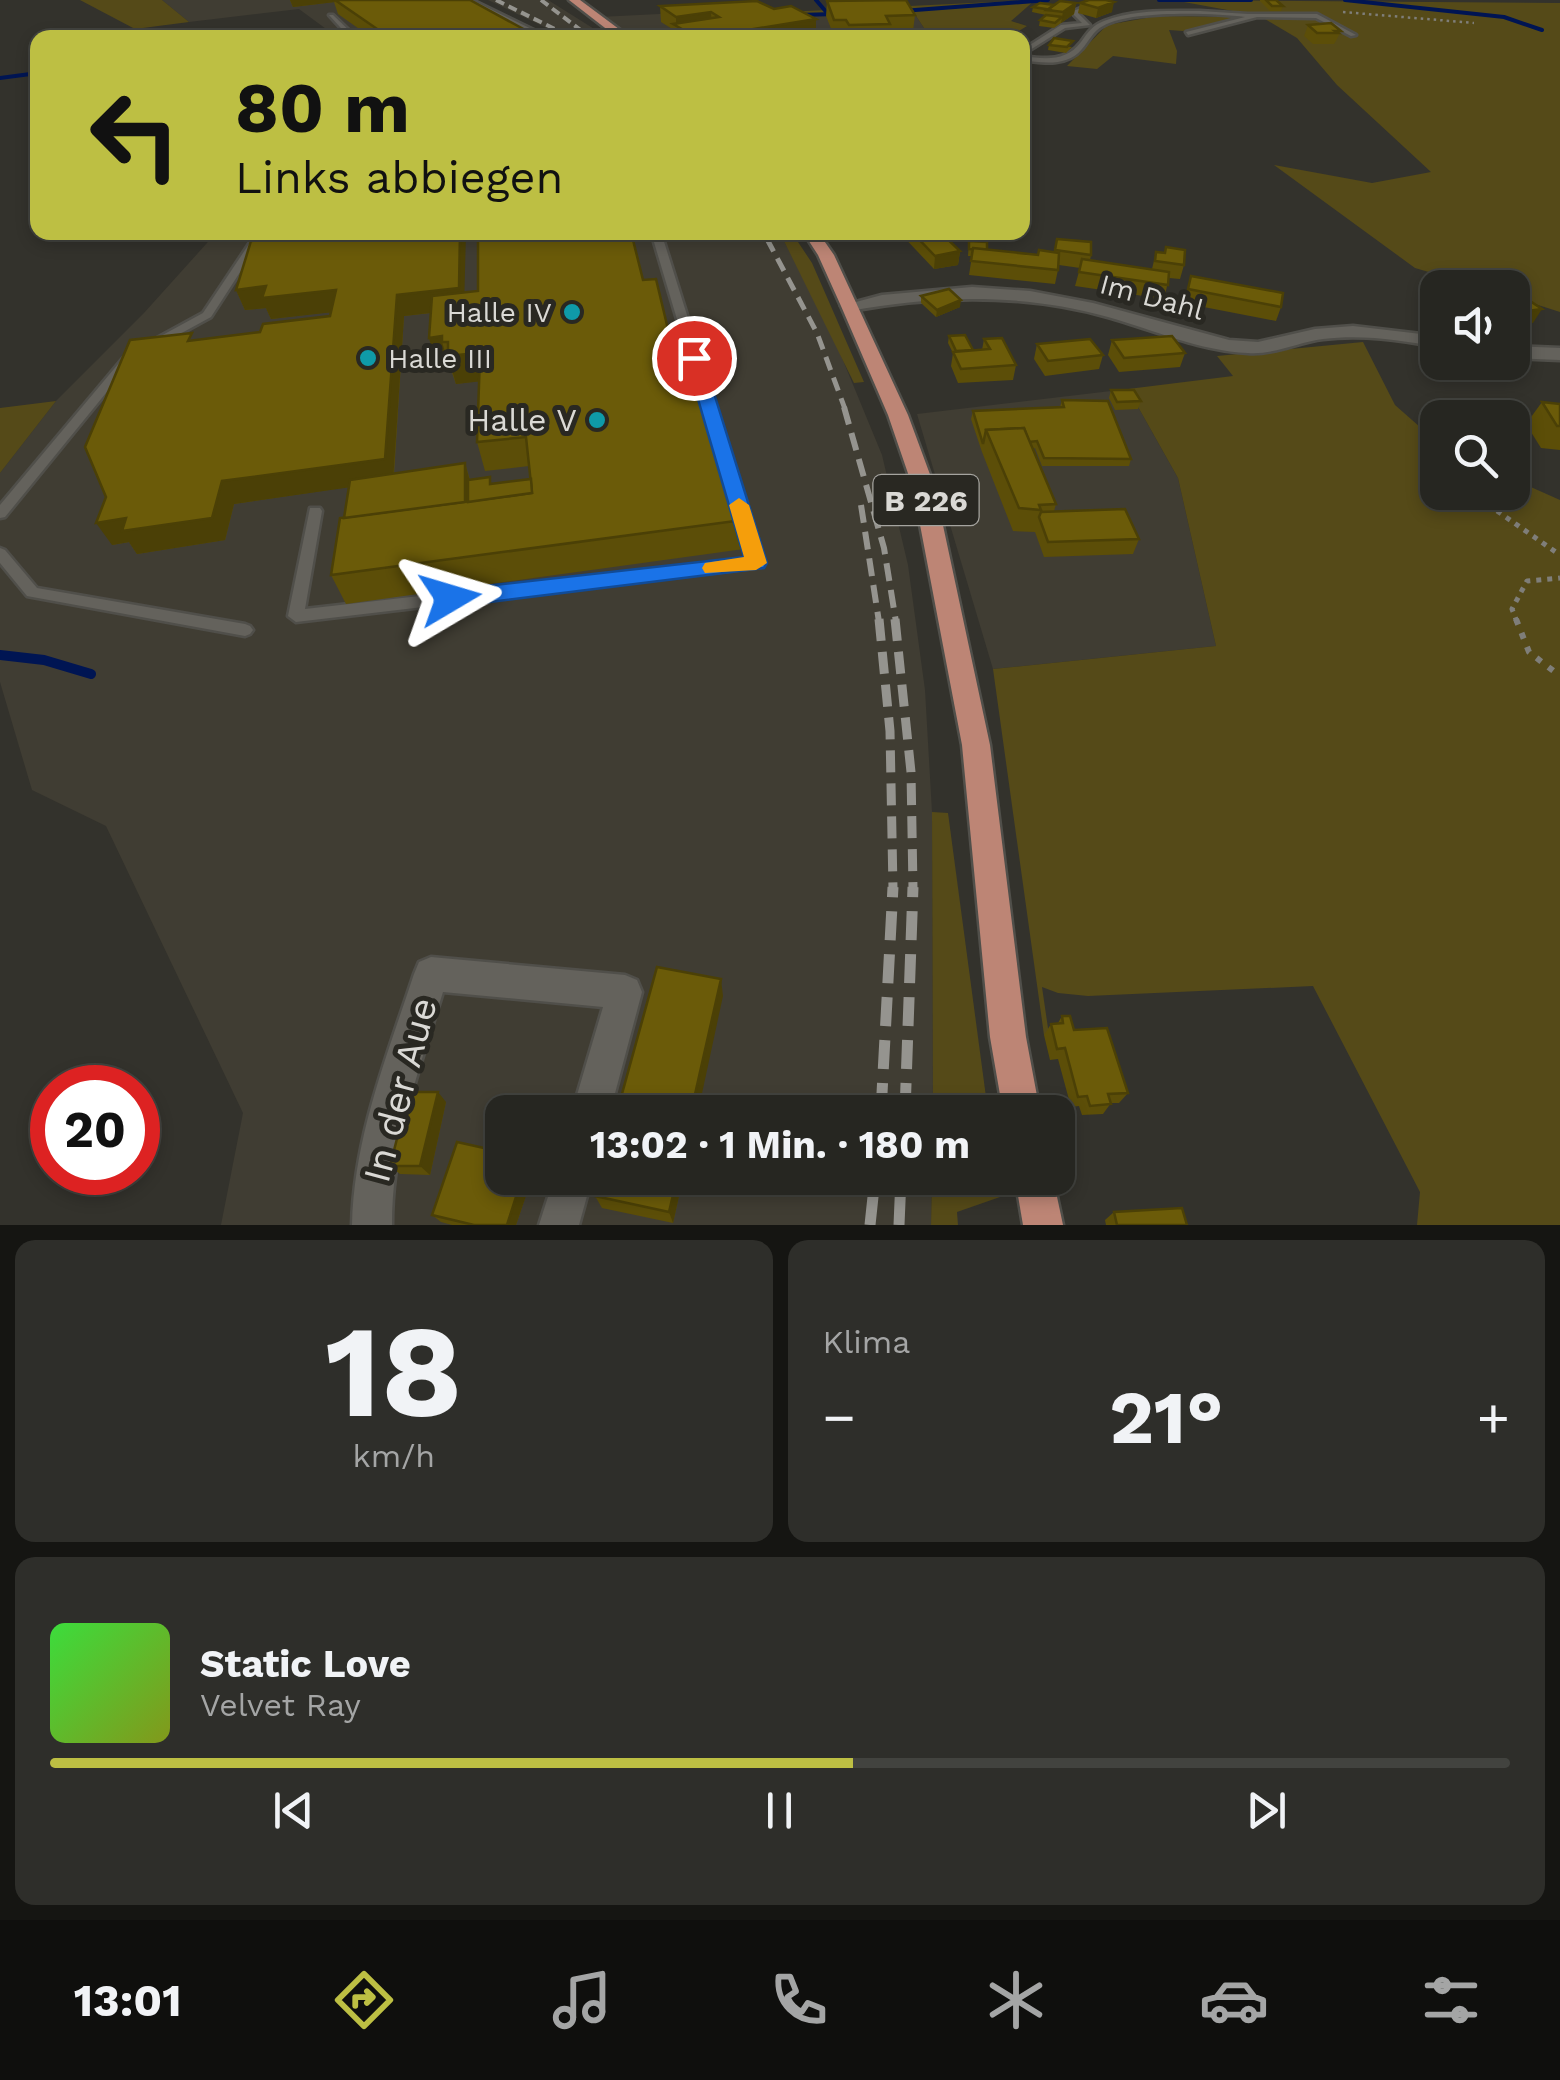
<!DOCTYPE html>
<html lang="de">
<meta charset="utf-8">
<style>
body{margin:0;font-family:"Work Sans",sans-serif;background:#2e2e2a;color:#f1f3f6;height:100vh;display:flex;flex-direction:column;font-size:38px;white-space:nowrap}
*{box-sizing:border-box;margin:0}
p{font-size:32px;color:#a4a5a5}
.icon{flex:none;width:55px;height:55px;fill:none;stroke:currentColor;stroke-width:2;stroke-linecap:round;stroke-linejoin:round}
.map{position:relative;height:1225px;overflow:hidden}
.panel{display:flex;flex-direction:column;gap:15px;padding:15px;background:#151512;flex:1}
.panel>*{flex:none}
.banner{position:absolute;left:30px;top:30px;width:1000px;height:210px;border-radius:20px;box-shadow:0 5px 15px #0003,0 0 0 2px #42433f;background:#bdbf43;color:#111;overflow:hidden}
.controls{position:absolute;left:1420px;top:270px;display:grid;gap:20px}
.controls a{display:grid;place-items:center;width:110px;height:110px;border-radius:20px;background:#262621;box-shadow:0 5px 15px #0003,0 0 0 2px #42433f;font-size:50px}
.speed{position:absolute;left:30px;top:1065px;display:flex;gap:20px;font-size:50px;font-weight:700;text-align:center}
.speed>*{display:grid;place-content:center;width:130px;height:130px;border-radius:50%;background:#262621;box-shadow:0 5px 15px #0003,0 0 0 2px #42433f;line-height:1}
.speed .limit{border:15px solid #d22;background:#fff;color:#111}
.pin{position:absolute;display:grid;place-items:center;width:85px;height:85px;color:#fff;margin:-42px;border:5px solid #fff;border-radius:50%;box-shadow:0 2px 10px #0007}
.me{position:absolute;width:110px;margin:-55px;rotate:83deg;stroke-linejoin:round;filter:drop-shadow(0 0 8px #0008)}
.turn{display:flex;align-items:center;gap:35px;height:210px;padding:0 40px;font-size:45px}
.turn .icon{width:130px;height:130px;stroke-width:2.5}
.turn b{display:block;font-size:70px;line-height:85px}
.big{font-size:75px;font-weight:700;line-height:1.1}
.panel .tile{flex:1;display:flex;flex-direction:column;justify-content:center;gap:15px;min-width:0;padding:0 35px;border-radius:20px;background:#2e2e2a}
.panel .dial{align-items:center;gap:0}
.dial b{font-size:130px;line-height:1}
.song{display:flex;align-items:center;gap:30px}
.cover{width:120px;height:120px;border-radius:15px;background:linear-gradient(135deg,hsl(120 70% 55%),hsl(70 70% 35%))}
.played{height:10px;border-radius:5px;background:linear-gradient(90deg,#bdbf43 55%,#42433f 55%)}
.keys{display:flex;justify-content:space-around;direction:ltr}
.heat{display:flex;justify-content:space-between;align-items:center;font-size:55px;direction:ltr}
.panel .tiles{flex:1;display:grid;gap:15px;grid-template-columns:1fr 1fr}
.tile:last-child{grid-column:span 2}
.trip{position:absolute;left:485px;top:1095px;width:590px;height:100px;border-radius:20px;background:#262621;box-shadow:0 5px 15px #0003,0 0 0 2px #42433f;font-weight:700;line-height:100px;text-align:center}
.tab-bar{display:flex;height:160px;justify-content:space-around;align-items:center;background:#0f0f0d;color:#a4a5a5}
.tab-bar .icon{width:70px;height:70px}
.tab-bar .active{color:#bdbf43}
.tab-bar b{font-size:45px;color:#f1f3f6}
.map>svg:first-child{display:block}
.built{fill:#403d33}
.green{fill:#554a18}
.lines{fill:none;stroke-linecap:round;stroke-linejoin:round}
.stream-far1{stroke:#001553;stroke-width:4}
.stream{stroke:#001553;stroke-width:10}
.service-casing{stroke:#504f4a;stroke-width:5}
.minor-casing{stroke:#504f4a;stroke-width:5}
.primary-casing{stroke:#504f4a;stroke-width:5}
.path-far2{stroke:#7f7e79;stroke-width:2.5;stroke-dasharray:2.5 4;stroke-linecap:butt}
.path-far1{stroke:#7f7e79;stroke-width:5;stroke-dasharray:5 6;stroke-linecap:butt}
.path{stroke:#7f7e79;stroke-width:6;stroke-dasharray:6 9;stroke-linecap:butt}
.service{fill:#64625c;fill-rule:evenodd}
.minor{fill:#64625c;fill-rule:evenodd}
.primary{fill:#bd8575;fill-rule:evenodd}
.rail-far4{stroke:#95948f;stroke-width:4;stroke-dasharray:9 5;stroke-linecap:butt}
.rail-far3{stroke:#95948f;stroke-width:5;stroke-dasharray:14 8;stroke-linecap:butt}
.rail-far2{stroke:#95948f;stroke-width:6;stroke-dasharray:18 9;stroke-linecap:butt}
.rail-far1{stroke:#95948f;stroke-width:9;stroke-dasharray:22 11;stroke-linecap:butt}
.rail{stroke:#95948f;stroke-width:11;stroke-dasharray:29 14;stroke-linecap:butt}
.wall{fill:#5c4e08;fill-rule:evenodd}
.shaded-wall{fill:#4b4006}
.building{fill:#6b5b09;stroke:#4b4006;stroke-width:2.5}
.route{fill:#1a73e8;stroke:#114b97;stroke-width:2.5}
.slow{fill:#f59e0b}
.culture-dot{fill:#0f9aa8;stroke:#292822;stroke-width:4}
.labels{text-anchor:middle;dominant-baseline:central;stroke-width:10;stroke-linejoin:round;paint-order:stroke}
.far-street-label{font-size:28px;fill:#dad9d5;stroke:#292822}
.far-poi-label{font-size:28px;fill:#dad9d5;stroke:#292822;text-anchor:end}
.shield{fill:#292822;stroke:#a5a49f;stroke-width:2.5}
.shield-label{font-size:30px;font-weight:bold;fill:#dad9d5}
.poi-label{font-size:32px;fill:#dad9d5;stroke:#292822;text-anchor:end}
.near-street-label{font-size:38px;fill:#dad9d5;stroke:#292822}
</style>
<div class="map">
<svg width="1560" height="1225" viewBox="0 0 1560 1225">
<rect width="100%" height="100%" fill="#33322c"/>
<g class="built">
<polygon points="162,0 469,0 556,37 337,37 299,9 189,22"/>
<polygon points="488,0 548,0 607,37 565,37"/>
<polygon points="777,8 796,17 914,13 930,37 626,37 599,17"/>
<polygon points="216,233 780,233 835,341 882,455 908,565 925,690 932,812 933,1112 502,1112 502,1178 932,1178 931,1225 221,1225 243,1113 106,826 32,790 0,682 0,473 56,401 144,313"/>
<polygon points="1128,389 1178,478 1216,646 993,669 917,414"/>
</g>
<g class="green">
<polygon points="80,0 162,0 189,22 135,29"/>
<polygon points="1035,0 1011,21 1027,26 1009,37 930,37 914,13 796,17 786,12"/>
<polygon points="1173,0 1560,3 1560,312 1513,297 1512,288 1480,287 1415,268 1274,165 1372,183 1431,172 1337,85 1297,38 1260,16"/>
<polygon points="1157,16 1244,17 1183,31 1169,30 1177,51 1176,64 1113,56 1097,69 1067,66 1107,25"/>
<polygon points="780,233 792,233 812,263 864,382 854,383"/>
<polygon points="1363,342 1395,405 1437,442 1438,492 1512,492 1513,479 1560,500 1560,1225 1417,1225 1420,1192 1313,986 1088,996 1058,993 1042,987 1049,1035 1044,1035 993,669 1216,646 1178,478 1128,389 1233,376 1217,356"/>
<polygon points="56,401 0,473 0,408"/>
<polygon points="932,812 948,813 988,1112 933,1112"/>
<polygon points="932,1178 997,1178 1000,1197 957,1212 958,1225 931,1225"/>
</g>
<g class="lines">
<g class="stream-far1">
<polyline points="816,0 828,14"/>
<polyline points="1159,0 1251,0"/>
<polyline points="1345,0 1504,17 1542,30"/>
<polyline points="902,11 1048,0"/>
<polyline points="797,15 836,14"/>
<polyline points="0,78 38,73"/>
</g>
<polyline class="stream" points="0,655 44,660 91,674"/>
<defs>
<g id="service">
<polygon points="1088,5 1090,8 1078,13 1090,25 1065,28 1022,55 1022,50 1061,25 1082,23 1071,12"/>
<path d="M1200 11 1248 14H1317L1356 35 1351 36 1316 18 1257 17 1188 35 1186 32 1245 17C1213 13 1131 10 1103 26 1093 31 1089 41 1082 49 1067 67 1043 63 1022 60V56C1045 59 1066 62 1081 42 1088 32 1093 25 1104 21 1134 9 1170 11 1200 11Z"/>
<polygon points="329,15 333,15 357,38 350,38"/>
<polygon points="257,232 266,232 211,317 156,347 148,347 148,343 203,313"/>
<polygon points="651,232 661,232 702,363 700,365 696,366 690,363"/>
<polygon points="128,356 134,359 132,361 5,517 0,518 0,505 124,357"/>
<polygon points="734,486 741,490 763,563 761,567 296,622 288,616 310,508 320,508 322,511 305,609 748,559 727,490"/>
<polygon points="0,548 5,550 37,588 245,624 250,626 253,630 250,634 245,636 27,596 0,563"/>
</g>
<g id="minor">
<polygon points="459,0 472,0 550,38 535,38"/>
<path d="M972 287 1030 291 1093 303 1229 340 1258 342 1315 329 1353 326 1438 336V347C1400 340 1362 334 1323 339 1298 342 1274 355 1248 353 1200 351 1154 330 1108 317 1022 293 936 295 850 311L841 306 882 295Z"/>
<polygon points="1512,346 1560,348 1560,360 1512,358"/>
<path d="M431 957 625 975 637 980 642 992 610 1112H572L603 1007 443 992C419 1069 392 1143 392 1225H352C354 1137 387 1056 414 974L419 962Z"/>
<polygon points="554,1178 592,1178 579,1225 539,1225"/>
</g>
<g id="primary">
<polygon points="569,0 580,0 631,38 618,38"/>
<polygon points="803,232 818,232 834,255 908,415 935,488 990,745 1026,1037 1040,1112 1003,1112 990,1037 962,745 913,488 888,415 841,306 818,255"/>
<polygon points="1015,1178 1053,1178 1063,1225 1023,1225"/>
</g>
</defs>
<use href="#service" class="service-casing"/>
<use href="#minor" class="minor-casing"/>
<use href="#primary" class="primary-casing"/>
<polyline class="path-far2" points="1343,12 1474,23"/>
<g class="path-far1">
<polyline points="1432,486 1438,486"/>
<polyline points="1470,492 1560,555"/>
<polyline points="1517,622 1512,609 1527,581 1560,578"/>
</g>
<polyline class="path" points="1516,619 1529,652 1560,676"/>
<use href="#service" class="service"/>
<use href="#minor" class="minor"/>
<use href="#primary" class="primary"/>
<g class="rail-far4">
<polyline points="496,0 573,38"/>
<polyline points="541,0 591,38"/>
<polyline points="764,232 769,241"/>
</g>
<polyline class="rail-far3" points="767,239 817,333 845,409"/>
<g class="rail-far2">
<polyline points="844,407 884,548 896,622"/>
<polyline points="861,505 879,622"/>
</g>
<g class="rail-far1">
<polyline points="879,619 890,731 893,889"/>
<polyline points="895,619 911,772 913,889"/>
</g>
<g class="rail">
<polyline points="881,1112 893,887"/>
<polyline points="905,1112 913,887"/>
<polyline points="870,1225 875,1178"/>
<polyline points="899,1225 901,1178"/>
</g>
</g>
<g class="wall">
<polygon points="290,0 470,0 540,38 372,38 338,14 334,2 293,7"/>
<polygon points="1260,0 1276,0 1283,6 1281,11 1270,11 1260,1"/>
<polygon points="757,1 816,35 801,38 667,38 674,36 674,30 661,22 660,6"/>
<polygon points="827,1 915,15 913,31 889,31 889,38 846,38 845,35 834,36 826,16"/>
<polygon points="1076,3 1074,14 1054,28 1039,26 1040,20 1046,15 1032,12 1033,7"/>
<polygon points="1080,3 1112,12 1096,18 1078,13"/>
<polygon points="1308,25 1341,31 1336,41 1334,44 1313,44 1304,36"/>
<polygon points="1049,45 1072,47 1066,53 1048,50"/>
<polygon points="899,232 940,232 960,251 958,265 934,269"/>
<polygon points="1057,239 1091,255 1090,260 1152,269 1156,252 1184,265 1180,279 1169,278 1164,299 1075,286 1080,268 1059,265 1055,284 969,275 972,256 968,256 969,241 987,250 1038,255 1054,252"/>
<polygon points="1191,276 1281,307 1276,321 1183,303"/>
<path d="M643 280 743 520 744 549 346 604 331 575 344 518 349 487 234 504 225 540 137 554 129 542 112 545 195 340 260 332 330 316 331 312 271 319 266 308 245 310 236 290 464 292ZM431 313 429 338 437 366 449 364 456 384 479 381 477 442 485 471 529 466 531 479 492 484 470 480 465 463 394 474 404 316Z"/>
<polygon points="921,296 960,307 936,317 921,303"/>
<polygon points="949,336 973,350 982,350 984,339 1016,365 1013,380 958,383 951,366 953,353 948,343"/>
<polygon points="1112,340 1185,353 1180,367 1119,372 1108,355"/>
<polygon points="1037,344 1103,355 1099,369 1045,376 1034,359"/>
<polygon points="1111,390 1141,401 1138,409 1115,410 1109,398"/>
<polygon points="1062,400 1131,459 1129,466 1042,466 1035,448 1032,449 1056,504 1054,511 1139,539 1133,554 1044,557 1035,532 1013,531 982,452 971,419 973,411 1060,407"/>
<polygon points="1542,402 1560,404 1560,450 1541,448 1526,424"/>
<polygon points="1062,1016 1128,1093 1119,1103 1111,1103 1103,1114 1082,1115 1079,1106 1071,1107 1058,1059 1050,1060 1044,1035 1051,1024 1058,1023"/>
<polygon points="446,1102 430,1175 400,1174 390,1166"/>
<polygon points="502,1178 532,1178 516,1225 452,1225 441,1222 432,1215"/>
<polygon points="600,1178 683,1178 673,1223 602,1208 595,1196"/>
<polygon points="1114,1212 1187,1225 1106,1225 1105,1220"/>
</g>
<g class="shaded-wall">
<polygon points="290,0 334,0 335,2 293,7"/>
<polygon points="1114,2 1112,12 1096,18 1098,8"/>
<polygon points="1076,3 1074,14 1061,23 1063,12"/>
<polygon points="711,12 712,27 676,25 676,17"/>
<polygon points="816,19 816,35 801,38 754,38 754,29"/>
<polygon points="460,232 466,232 464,309 404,316 393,481 234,504 225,540 137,554 129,542 112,545 96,523 222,481 397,295"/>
<polygon points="960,251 958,265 934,269 935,256"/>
<polygon points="266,286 336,290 343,311 271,319 266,308 245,310 236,290"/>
<polygon points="961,300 960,307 936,317 937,310"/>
<polygon points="1542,309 1533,323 1512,326 1512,313"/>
<polygon points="442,336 442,342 449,364 437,366 429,338"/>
<polygon points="476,353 483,381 456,384 448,356"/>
<polygon points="465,463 471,485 472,506 353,547"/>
<polygon points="721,979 723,996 698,1112 691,1112"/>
<polygon points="438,1092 446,1102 430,1175 420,1166"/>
<polygon points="522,1178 532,1178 516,1225 507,1225"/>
<polygon points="677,1178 683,1178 673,1223 669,1212"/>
</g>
<g class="building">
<polygon points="335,0 470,0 540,38 377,38 373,34 383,33"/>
<polygon points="906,0 915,15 886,16 890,24 849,25 846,20 834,20 827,1"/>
<polygon points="1089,0 1106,0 1114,2 1098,8 1080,3"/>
<polygon points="1266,0 1276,0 1283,6 1272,6"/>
<polygon points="757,1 774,9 791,6 816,19 754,29 765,36 758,38 724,38 720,35 698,38 673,24 719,17 711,12 676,17 660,6"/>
<polygon points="1060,1 1076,3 1063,12 1047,10"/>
<polygon points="1040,3 1054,5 1047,10 1052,10 1033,7"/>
<polygon points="1046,15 1062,17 1055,23 1040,20"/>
<polygon points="1331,23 1341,31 1335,31 1338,33 1317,33 1308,25"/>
<polygon points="686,34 691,38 667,38"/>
<polygon points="930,35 932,38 912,38 910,36"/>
<polygon points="1054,38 1073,41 1067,47 1049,45"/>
<polygon points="279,232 460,232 459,288 397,295 385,459 222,481 212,518 122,531 126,518 96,523 106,497 85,447 130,340 192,333 188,341 260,332 263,324 330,316 336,290 262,298 266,286 236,290 251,241 277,238"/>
<polygon points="478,232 631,232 643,280 656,279 672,346 694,344 743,520 331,575 340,518 532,493 526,437 477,442 480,356 476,353 448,356 448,342 442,342 442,336 429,338 432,296 478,291"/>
<polygon points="912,232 940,232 960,251 935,256"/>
<polygon points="1057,239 1091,242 1091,255 1055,250"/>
<polygon points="969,241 987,242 987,250 969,249"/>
<polygon points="1166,247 1185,250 1184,265 1155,261 1156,252 1165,253"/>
<polygon points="973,248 1038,255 1039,250 1059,253 1058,270 971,261"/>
<polygon points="1082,259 1169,272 1168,285 1079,272"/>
<polygon points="1191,276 1283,293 1281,307 1188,289"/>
<polygon points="949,289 961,300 937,310 921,296"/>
<polygon points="1527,299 1542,309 1512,313 1512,301"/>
<polygon points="965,335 973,350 956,351 949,336"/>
<polygon points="1172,336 1185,353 1124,358 1112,340"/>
<polygon points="1002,338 1016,365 961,369 953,352 990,349 984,339"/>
<polygon points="1090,339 1103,355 1048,361 1037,344"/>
<polygon points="1111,390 1134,390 1141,401 1117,402"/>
<polygon points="1062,400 1108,401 1131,459 1044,458 1037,441 1029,442 1024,428 986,430 983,444 973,411 1064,407"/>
<polygon points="1542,402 1560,404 1560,426 1557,426"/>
<polygon points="1024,428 1056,504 1039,505 1041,510 1019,508 986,430"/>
<polygon points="465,463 465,502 344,518 350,480"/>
<polygon points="490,477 490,484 531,479 532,493 468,502 468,480"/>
<polygon points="1125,509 1139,539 1048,542 1039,517 1041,512"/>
<polygon points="657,967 721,979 691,1112 617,1112"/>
<polygon points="1062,1016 1070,1016 1074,1030 1107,1028 1128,1093 1108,1094 1111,1104 1090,1106 1087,1096 1078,1097 1065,1048 1057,1049 1051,1024 1063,1023"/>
<polygon points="409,1092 438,1092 420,1166 390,1166"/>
<polygon points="457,1142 502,1152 502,1178 522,1178 507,1225 474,1225 432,1215"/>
<polygon points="600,1178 677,1178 669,1212 595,1196"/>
<polygon points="1182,1208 1187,1225 1117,1225 1114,1212"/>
</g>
<polygon class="route" points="694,353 703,358 767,563 764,568 450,607 442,604 438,598 442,593 450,590 744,557 686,358"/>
<polygon class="slow" points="739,498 749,505 767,563 756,570 705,573 702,568 705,563 744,557 729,505"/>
<g class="culture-dot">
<circle cx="572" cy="312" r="10"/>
<circle cx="368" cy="358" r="10"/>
<circle cx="597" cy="420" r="10"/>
</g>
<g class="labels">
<g class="far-street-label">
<text transform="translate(1152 297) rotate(15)">Im Dahl</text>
</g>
<g class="far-poi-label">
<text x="552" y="312">Halle IV</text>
<text x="388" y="358" text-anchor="start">Halle III</text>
</g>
<rect class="shield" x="873.5" y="475" width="105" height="50" rx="8"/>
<g class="shield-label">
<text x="926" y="500">B 226</text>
</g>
<g class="poi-label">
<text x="577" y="420">Halle V</text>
</g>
<g class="near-street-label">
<text transform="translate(400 1090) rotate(-75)">In der Aue</text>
</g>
</g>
</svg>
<div class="controls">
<a><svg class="icon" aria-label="sound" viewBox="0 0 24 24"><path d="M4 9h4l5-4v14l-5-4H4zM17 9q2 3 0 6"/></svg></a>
<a><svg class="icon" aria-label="search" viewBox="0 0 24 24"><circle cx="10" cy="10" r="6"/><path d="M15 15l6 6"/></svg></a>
</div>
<div class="speed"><div class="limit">20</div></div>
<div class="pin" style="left:694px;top:358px;background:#d93025"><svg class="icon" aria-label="arrive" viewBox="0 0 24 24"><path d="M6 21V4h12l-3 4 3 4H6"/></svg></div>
<svg class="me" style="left:450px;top:598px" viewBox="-20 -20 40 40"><path d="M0-17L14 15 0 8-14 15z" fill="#1a73e8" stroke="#fff" stroke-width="4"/></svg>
<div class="trip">13:02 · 1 Min. · 180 m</div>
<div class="banner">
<div class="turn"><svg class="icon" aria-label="left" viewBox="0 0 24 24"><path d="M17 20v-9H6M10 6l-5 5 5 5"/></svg><div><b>80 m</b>Links abbiegen</div></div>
</div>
</div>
<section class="panel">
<div class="tiles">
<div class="tile dial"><b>18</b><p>km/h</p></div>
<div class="tile"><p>Klima</p>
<div class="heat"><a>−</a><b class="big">21°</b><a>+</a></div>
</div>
<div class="tile">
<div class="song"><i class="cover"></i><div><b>Static Love</b><p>Velvet Ray</p></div></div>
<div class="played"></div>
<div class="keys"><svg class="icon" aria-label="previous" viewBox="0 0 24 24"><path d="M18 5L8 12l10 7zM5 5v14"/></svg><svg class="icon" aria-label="pause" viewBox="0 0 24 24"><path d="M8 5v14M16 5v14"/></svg><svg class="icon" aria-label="next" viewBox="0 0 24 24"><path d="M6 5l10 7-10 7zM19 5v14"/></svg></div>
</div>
</div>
</section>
<nav class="tab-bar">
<b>13:01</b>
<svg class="icon active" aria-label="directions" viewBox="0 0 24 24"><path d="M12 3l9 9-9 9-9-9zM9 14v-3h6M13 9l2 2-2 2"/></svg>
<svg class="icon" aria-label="music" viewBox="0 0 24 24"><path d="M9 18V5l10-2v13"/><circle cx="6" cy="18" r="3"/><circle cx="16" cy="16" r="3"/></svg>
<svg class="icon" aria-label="phone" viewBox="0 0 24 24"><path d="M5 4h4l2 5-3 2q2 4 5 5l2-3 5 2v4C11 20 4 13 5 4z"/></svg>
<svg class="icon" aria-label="climate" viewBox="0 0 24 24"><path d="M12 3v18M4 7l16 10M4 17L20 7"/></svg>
<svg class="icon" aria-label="car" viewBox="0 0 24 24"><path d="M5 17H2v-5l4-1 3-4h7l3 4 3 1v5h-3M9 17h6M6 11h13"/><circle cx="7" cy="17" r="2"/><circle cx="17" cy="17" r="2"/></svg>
<svg class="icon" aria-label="filters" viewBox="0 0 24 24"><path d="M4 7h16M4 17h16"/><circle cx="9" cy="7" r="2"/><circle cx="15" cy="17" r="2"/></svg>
</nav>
